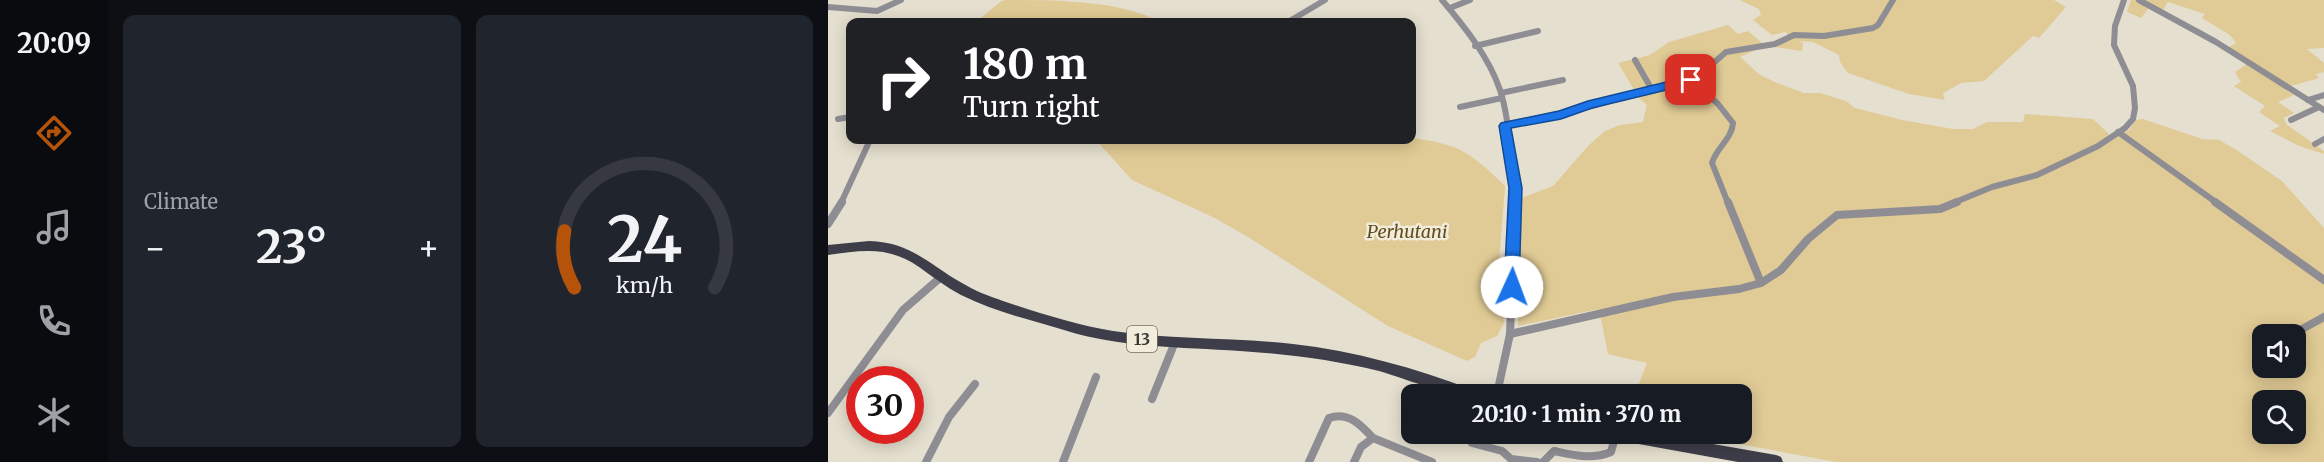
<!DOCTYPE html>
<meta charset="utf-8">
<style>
body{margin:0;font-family:Merriweather,serif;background:#20242c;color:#f1f3f6;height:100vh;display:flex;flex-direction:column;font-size:22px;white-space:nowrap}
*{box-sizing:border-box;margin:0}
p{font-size:20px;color:#9ea1a6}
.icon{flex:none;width:33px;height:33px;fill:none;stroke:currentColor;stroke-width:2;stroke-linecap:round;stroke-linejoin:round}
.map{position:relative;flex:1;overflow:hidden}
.sheet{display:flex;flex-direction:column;gap:15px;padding:15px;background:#0d0f14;width:720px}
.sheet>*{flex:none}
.guide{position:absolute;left:18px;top:18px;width:570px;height:126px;border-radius:12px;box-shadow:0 3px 15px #0003;background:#202124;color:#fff;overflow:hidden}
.buttons{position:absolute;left:1424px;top:324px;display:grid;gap:12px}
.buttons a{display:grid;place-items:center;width:54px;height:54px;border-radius:12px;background:#171b24;box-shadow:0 3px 15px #0003;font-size:30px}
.speed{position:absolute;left:18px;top:366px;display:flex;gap:12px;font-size:30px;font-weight:700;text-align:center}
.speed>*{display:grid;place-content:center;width:78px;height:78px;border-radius:50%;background:#171b24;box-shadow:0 3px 15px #0003;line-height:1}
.speed .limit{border:9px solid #d22;background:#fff;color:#111}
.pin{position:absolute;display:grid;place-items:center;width:51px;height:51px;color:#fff;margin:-26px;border-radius:12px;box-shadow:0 3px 9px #0006}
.me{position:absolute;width:66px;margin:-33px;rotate:2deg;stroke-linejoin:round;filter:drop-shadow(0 0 4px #0008)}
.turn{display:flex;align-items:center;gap:21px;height:126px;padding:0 18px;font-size:27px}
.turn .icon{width:78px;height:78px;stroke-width:2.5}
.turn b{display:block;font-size:42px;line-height:51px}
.big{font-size:45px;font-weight:700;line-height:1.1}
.sheet .card{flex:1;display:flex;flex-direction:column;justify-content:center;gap:9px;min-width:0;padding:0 21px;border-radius:12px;background:#20242c}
.sheet .dial{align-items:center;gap:0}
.dial svg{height:156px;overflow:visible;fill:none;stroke:#363941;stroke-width:7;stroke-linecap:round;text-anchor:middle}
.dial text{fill:#f1f3f6;stroke:none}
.heat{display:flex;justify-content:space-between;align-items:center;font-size:33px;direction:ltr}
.sheet .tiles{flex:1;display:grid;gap:15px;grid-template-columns:repeat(2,1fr)}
.trip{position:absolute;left:573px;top:384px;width:351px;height:60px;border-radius:12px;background:#171b24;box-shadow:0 3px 15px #0003;font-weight:700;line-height:60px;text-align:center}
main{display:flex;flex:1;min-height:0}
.dock{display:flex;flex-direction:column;width:108px;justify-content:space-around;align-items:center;background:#090b0e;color:#9ea1a6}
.dock .icon{width:42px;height:42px}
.dock .selected{color:#b45309}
.dock b{font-size:27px;color:#f1f3f6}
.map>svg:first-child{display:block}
.green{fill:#e0ca95;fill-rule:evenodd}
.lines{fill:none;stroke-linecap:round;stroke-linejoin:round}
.minor-far1{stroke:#8d8d93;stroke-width:6}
.minor{stroke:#8d8d93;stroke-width:8}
.trunk{fill:#3e3e4a;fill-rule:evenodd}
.route{fill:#1a73e8;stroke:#114b97;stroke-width:1.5}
.labels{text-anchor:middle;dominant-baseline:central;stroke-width:5;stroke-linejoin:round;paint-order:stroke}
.shield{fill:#f2ecdc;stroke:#716e65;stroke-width:1.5}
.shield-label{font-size:16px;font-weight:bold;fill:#3a3832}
.park-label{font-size:18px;font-style:italic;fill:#624f1c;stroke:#f2ecdc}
</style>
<main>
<nav class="dock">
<b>20:09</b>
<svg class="icon selected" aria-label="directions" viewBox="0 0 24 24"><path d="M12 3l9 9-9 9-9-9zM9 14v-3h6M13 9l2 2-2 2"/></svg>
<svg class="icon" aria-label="music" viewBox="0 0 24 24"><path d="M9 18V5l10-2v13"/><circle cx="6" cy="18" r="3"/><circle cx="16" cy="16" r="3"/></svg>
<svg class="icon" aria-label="phone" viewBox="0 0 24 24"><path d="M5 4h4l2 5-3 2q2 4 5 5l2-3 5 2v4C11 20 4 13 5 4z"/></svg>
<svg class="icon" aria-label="climate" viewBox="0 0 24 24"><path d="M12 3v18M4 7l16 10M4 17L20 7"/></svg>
</nav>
<section class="sheet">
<div class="tiles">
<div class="card"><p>Climate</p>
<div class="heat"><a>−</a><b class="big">23°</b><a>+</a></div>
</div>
<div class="card dial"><svg viewBox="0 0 100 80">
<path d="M14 69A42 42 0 1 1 86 69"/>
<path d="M14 69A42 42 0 0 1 9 40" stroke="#b45309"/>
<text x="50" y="56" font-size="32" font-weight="700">24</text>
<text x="50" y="72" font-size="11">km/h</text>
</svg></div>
</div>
</section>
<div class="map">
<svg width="1496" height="462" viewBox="0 0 1496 462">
<rect width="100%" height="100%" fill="#e5dfcf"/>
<g class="green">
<path d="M177 0C226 0 292 0 332 22H148L172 2Z"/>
<polygon points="912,0 1226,0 1238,7 1211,38 1205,36 1156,81 1133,83 1115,93 1117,100 1081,94 1020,73 1012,62 1011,55 985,42 972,41 975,43 974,51 940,46 963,37 957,32 944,35 925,20 933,15 931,9"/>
<polygon points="1303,0 1496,0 1496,48 1479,49 1496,63 1496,72 1488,74 1491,78 1456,88 1466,95 1450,102 1466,113 1456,118 1458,124 1496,151 1496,154 1471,146 1442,131 1452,126 1431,112 1437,106 1406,86 1413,82 1407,72 1419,64 1398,49 1408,43 1402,35 1374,18 1377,14 1340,2 1335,10 1321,8 1313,18 1299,12"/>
<path d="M900 25 910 34 920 31 934 43V47L912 57 932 75 949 83 976 93H992L1018 101 1027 108 1074 120 1125 129H1145L1159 122H1195L1197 114 1265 119 1285 138 1301 130 1308 120 1315 119 1374 139 1391 140 1407 149 1454 181 1496 228V462H1008L857 434H914V394H807L819 363 780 354 771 309 690 326 693 198 725 186 761 145 777 131 792 125 815 122 819 105 811 98 790 63 822 55 841 42ZM1434 334H1467V368H1434ZM1434 400H1467V434H1434Z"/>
<path d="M584 138C632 144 643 153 677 186L671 263 676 323 669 336 653 343 647 357 639 361 560 326 420 237 387 218 304 180 268 140H584Z"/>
</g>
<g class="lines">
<g class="minor-far1">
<path d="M614 0C636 26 661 57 672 90 681 116 683 160 687 188L686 203"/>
<polyline points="1311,0 1388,42 1496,110"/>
<polyline points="0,7 49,11 73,0"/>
<polyline points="622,8 642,0"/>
<polyline points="460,22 497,0"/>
<polyline points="647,46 710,31"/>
<polyline points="807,60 824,90"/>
<polyline points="865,81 898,52 947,44 966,35 996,36 1045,28 1050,25 1065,0"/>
<polyline points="673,93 735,80"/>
<polyline points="1480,100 1496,95"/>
<polyline points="632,107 674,98"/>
<polyline points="10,119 22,117"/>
<polyline points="1463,120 1491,107"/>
<path d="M677 126 764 106 847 82 865 81 890 104 905 123C904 139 888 148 884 163L900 203"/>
<polyline points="1290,132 1389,203"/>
<polyline points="1487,144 1496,139"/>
<polyline points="13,203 42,140"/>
<polyline points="1125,203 1164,187 1209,175 1270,146 1297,128 1305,119 1307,108 1305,86 1286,45 1287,26 1296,0"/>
</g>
<g class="minor">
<polyline points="900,202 933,283"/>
<polyline points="1387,202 1496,280"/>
<polyline points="0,224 14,202"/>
<polyline points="682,334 845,297 911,289 933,283 953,270 980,239 1009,215 1112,209 1129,202"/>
<polyline points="1465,334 1496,317"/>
<polyline points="669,394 682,334 687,202"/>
<polyline points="324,399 347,342"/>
<polyline points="0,413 75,310 113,277"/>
<polyline points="637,434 644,443 674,451 683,459 709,462"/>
<polyline points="98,462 121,417 147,384"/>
<polyline points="235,462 268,377"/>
<path d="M481 462 501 418C520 411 533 425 545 438"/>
<polyline points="526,462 533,447 545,438 604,462"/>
<path d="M715 462 726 451C745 455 764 460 783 452L788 434"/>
</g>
<g class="trunk">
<path d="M41 241C83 242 100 264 134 283 147 291 161 296 175 301 211 313 248 325 285 331 344 340 405 337 465 344 527 351 587 368 645 390L647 394C618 397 580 379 551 371 505 360 459 354 412 351 352 347 293 348 236 330 202 320 165 311 133 295 118 287 105 277 91 267 61 246 35 250 0 255V245Z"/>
<polygon points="787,434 828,434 948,455 953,457 955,462 910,462 794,441 789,439"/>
</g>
</g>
<polygon class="route" points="863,76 869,80 867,83 764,108 733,119 683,128 694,188 691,287 689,291 678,291 676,287 681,188 671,126 673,123 731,111 760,101"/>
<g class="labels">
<rect class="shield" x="299" y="326" width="30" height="26" rx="4.5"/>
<g class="shield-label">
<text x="314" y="339">13</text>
</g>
<g class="park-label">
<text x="579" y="231">Perhutani</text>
</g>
</g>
</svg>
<div class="buttons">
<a><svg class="icon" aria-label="sound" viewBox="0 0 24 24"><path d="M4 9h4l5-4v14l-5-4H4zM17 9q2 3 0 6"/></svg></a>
<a><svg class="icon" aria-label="search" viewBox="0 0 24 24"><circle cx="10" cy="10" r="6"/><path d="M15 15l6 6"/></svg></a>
</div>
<div class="speed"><div class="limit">30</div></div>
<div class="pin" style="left:863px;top:80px;background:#d93025"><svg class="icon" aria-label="arrive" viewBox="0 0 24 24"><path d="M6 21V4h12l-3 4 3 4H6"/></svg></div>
<svg class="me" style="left:684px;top:287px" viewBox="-20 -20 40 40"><circle r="19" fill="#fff"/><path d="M0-13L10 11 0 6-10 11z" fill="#1a73e8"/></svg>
<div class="trip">20:10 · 1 min · 370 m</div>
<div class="guide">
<div class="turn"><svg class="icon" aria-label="right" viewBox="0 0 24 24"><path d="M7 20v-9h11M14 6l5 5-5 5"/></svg><div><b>180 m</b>Turn right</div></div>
</div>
</div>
</main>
